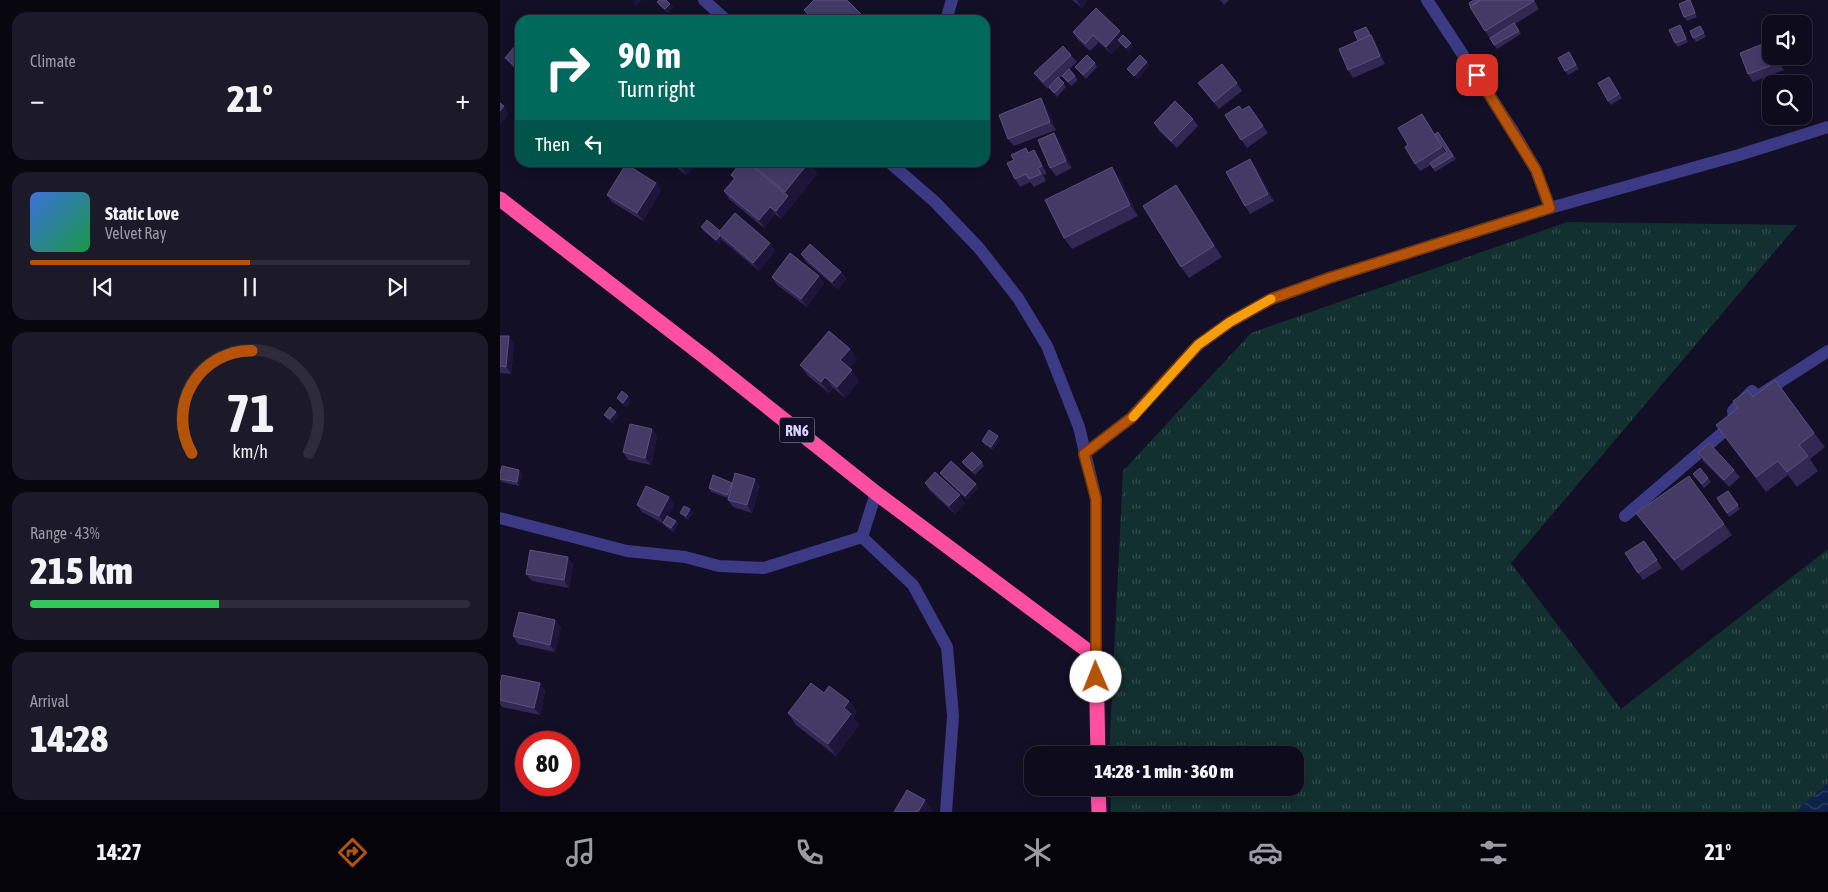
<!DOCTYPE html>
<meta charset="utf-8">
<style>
body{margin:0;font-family:"Asap Condensed",sans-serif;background:#1c1929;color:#f1f3f6;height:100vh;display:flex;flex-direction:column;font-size:19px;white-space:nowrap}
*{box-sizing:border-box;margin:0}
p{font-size:16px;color:#9b9ba3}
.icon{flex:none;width:28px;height:28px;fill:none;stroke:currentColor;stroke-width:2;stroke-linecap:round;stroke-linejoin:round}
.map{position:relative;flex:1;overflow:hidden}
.details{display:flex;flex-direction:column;gap:12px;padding:12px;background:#08060f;width:500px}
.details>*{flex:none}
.top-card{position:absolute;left:15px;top:15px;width:475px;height:152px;border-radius:15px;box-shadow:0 2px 12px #0003,0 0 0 1px #2e2b3b;background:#00695c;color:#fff;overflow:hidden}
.tools{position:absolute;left:1262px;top:15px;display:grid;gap:10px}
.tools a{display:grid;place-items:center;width:50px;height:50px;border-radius:10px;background:#0e0b1c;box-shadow:0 2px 12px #0003,0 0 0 1px #2e2b3b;font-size:25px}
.speed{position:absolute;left:15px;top:731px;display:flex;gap:10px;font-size:25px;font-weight:700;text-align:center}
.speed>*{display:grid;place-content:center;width:65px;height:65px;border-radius:50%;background:#0e0b1c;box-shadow:0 2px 12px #0003,0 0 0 1px #2e2b3b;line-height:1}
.speed .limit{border:8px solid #d22;background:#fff;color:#111}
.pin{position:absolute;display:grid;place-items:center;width:42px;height:42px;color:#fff;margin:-21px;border-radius:10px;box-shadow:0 2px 8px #0006}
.me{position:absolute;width:55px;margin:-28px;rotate:359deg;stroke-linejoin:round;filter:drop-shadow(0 0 4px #0008)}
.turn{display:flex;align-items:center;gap:18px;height:105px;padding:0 20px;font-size:22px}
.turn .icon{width:65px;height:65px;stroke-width:2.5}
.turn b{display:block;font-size:35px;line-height:42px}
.then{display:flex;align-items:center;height:48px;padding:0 20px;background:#0003;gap:10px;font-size:19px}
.big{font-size:38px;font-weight:800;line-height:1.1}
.details .tile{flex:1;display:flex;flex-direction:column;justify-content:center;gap:8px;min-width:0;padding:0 18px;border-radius:15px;background:#1c1929}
.details .dial{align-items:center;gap:0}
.dial svg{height:130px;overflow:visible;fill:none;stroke:#2e2b3b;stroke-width:7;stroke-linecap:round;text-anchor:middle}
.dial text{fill:#f1f3f6;stroke:none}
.song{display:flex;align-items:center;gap:15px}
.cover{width:60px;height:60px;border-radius:8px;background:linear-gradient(135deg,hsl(220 70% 55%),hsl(140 70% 35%))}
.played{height:5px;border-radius:2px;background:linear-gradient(90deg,#b45309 50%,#2e2b3b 50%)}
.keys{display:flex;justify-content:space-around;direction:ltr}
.heat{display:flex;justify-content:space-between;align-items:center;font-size:28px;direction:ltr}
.charge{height:8px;border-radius:4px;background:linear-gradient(90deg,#34c759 43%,#2e2b3b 0)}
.trip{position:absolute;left:524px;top:746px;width:280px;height:50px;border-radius:15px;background:#0e0b1c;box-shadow:0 2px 12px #0003,0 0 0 1px #2e2b3b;font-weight:800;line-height:50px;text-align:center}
.tab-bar{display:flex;height:80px;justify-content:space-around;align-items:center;background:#06040b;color:#9b9ba3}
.tab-bar .icon{width:35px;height:35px}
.tab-bar .active{color:#b45309}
.tab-bar b{font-size:22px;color:#f1f3f6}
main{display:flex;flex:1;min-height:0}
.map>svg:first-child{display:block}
.grass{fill:url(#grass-tufts)}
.water{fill:url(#water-waves)}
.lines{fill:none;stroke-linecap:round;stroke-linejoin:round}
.minor{stroke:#3d3a85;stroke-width:12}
.highway{stroke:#ff4fa3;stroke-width:15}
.wall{fill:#312854}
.shaded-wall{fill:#1d163a}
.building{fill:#433a66;stroke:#5a527e}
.route-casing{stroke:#753606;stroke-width:12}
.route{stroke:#b45309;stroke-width:9}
.slow{stroke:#f59e0b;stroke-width:9}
.labels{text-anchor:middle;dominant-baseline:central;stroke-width:5;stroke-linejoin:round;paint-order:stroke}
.shield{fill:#130f26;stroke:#9e99be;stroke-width:1}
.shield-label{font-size:15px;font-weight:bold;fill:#d9d4ff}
</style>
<main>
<section class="details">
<div class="tile"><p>Climate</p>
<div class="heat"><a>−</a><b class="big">21°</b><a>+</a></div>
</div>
<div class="tile">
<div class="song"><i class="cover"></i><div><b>Static Love</b><p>Velvet Ray</p></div></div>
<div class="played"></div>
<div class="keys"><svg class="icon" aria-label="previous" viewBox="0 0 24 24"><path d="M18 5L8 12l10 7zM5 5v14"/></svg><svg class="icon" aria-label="pause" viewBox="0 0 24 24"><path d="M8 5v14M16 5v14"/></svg><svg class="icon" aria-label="next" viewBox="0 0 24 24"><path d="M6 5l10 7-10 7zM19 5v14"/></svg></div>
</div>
<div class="tile dial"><svg viewBox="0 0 100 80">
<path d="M14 69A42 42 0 1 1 86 69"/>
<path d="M14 69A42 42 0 0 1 51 6" stroke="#b45309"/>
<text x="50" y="56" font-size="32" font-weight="700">71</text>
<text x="50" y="72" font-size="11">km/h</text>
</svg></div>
<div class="tile"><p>Range · 43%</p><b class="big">215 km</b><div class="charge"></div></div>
<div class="tile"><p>Arrival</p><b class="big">14:28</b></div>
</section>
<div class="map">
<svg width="1328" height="812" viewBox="0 0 1328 812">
<defs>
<pattern id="grass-tufts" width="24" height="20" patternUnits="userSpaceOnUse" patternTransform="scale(1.25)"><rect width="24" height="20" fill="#12302f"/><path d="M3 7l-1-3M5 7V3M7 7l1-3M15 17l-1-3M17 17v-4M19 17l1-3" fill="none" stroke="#344d4e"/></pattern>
<pattern id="water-waves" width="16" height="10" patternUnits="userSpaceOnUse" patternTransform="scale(1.25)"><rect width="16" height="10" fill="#0c2248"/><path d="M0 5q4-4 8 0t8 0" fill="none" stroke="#2f4163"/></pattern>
</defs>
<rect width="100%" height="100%" fill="#130f26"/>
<polygon class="grass" points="1067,222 1297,225 1011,563 1121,709 1328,549 1328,783 1296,812 611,812 610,788 795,788 795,755 609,755 623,471 751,333"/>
<polygon class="water" points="1328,783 1328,812 1296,812"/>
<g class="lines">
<g class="minor">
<polyline points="204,0 226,20"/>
<polyline points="927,0 1013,131 1036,170 1050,208"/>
<polyline points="446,20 452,0"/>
<polyline points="389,162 434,201 479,248 518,298 547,346 579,427 596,499 596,657"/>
<polyline points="584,454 631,418 698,345 730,322 771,299 829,278 1050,208 1239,155 1328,127"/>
<polyline points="1125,516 1235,422 1233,411 1252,391 1258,396 1328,351"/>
<polyline points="0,518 127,551 185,557 219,566 264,568 362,537 376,493"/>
<polyline points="362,537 413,585 447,647 453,716 446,812"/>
</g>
<g class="highway">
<polyline points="0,199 205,357 376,493 596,657 598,755"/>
<polyline points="598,788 599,812"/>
</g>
</g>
<g class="wall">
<polygon points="572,0 588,0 582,8"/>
<polygon points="720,0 729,0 724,5"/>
<polygon points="974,0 1034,0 1039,9 1015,24 1021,34 997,49 985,31"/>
<polygon points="157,2 173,7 168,13 160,6"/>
<polygon points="1192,3 1197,17 1187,21 1184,17"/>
<polygon points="304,10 362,15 366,20 311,20"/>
<polygon points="1180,25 1183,29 1188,42 1178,47 1175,43"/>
<polygon points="1200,26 1206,37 1196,42 1193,38"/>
<polygon points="866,27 876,43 885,64 853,78 848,70 858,41"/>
<polygon points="573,32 623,35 633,46 629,52 621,44 611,54 599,42 590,51 578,40"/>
<polygon points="20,40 20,73 11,65 5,58"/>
<polygon points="1270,41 1271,42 1271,56 1278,56 1284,70 1253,82 1248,74"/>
<polygon points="1069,52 1079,69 1068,75 1065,71"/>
<polygon points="571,55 577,62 559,79 566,87 557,97 549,88 548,89 539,80 534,73"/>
<polygon points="595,63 597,67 586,79 575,67"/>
<polygon points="562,76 575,76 578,80 571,86"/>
<polygon points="1109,77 1122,98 1111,105 1108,101"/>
<polygon points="698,83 737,83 742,91 719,109"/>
<polygon points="546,106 556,130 514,146 508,139"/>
<polygon points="749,106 768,133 747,148 725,115 742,110"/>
<polygon points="693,119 698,126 677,148 659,131 654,123"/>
<polygon points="927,121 946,153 947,152 938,132 956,159 935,172 931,165 920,171 915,164 908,145"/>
<polygon points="554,133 559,141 572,168 556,176 550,168"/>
<polygon points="526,148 529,153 539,158 547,174 543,175 546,181 534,187 530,182 520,187 515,179 514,160"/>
<polygon points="170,162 188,162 192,168 186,175"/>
<polygon points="241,162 309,162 317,174 281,219 275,214 264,228 229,199 224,191 234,179 231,175"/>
<polygon points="755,166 774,201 750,214 745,206"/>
<polygon points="620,178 638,216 572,249 564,238"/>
<polygon points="156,183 161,190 143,221 112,202 107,195"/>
<polygon points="684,196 722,257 689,278 681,267"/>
<polygon points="201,227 270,243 275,251 259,271 222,240 219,244 204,231"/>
<polygon points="301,254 341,272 346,279 338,289 306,262"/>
<polygon points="319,276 324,283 307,307 277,285 272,277"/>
<polygon points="0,336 14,344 11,374 0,373"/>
<polygon points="350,349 357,360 350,368 359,381 345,398 333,388 329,393 308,376 300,365"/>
<polygon points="1253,397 1314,433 1325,447 1310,459 1318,471 1297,487 1288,475 1266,492 1216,425"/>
<polygon points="117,398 131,400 126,407 120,402"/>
<polygon points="104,415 118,415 113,423 107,419"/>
<polygon points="157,436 151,465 128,460 123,452"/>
<polygon points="500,440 493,450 485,445 482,441"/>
<polygon points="1198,453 1234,470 1240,477 1229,487 1203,461"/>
<polygon points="462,462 482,462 484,466 475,475 465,466"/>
<polygon points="1200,468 1211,482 1204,488 1193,474"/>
<polygon points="440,473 476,484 478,488 467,500 443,477"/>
<polygon points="0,474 22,474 19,486 2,482 0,480"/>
<polygon points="1189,476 1232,535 1182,571 1144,524 1136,513"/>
<polygon points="232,483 260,486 252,513 233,507 228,500 228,498 211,492 209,488"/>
<polygon points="425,483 465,503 455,514 430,491"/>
<polygon points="1228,491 1240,509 1229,517 1217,498"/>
<polygon points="169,497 174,505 168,516 176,521 178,524 174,532 166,527 164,524 142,512 137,505"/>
<polygon points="180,513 193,513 188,520 183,516"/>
<polygon points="1144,541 1162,568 1143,580 1138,573"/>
<polygon points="73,564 69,588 32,581 26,574"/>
<polygon points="55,620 61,628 55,652 18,644 13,636"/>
<polygon points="40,683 45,691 40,715 2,707 0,704 0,685"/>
<polygon points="324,693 349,701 357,712 353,717 359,725 336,756 296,725 288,713"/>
</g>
<g class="shaded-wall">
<polygon points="135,0 141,0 136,6 133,2"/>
<polygon points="577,0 588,0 582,8 577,1"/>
<polygon points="1190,0 1192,3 1197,17 1195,13"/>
<polygon points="170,4 173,7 168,13 165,9"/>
<polygon points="1180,25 1183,29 1188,42 1186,39"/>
<polygon points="620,31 626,39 618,40 621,44 611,54 606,47"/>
<polygon points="871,35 876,43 885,64 880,56"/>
<polygon points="631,43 633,46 629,52 626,48"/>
<polygon points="1276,56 1278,56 1284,70 1278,63"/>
<polygon points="647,62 650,65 637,80 634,76"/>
<polygon points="541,98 546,106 556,130 550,122"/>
<polygon points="4,106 9,114 0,125 0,111"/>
<polygon points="922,114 927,121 947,154 942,147"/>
<polygon points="554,133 559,141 572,168 566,161"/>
<polygon points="534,150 539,158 547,174 542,166"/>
<polygon points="750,159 755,166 774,201 768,194"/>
<polygon points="184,162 188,162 192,168 186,175 181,167"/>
<polygon points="309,162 317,174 281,219 276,211 288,196 285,192"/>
<polygon points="612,167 620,178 638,216 630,205"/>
<polygon points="156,183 161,190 143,221 137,213"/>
<polygon points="676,185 684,196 722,257 714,246"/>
<polygon points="270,207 275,214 264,228 259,220"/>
<polygon points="220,236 222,240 219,244 216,240"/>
<polygon points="270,243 275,251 259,271 253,263"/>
<polygon points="341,272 346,279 338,289 332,282"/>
<polygon points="319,276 324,283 307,307 301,299"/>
<polygon points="9,336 14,344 11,374 6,367"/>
<polygon points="350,349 357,360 348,371 340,360"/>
<polygon points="352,370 359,381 345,398 337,387"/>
<polygon points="325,377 333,388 329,393 321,382"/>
<polygon points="128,396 131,400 126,407 123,403"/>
<polygon points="116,412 118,415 113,423 110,419"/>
<polygon points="152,429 157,436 151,465 145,458"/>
<polygon points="498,436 500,440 493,450 491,447"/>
<polygon points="19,470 22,474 19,486 17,482"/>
<polygon points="255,479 260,486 252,513 247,505"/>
<polygon points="476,484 478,488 467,500 465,496"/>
<polygon points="460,495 465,503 455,514 449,506"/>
<polygon points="169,497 174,505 164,524 159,516"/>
<polygon points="190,509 193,513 188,520 186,516"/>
<polygon points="176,521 178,524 174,532 171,528"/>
<polygon points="68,557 73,564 69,588 64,580"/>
<polygon points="55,620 61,628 55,652 50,645"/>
<polygon points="40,683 45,691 40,715 34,708"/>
<polygon points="349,701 357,712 353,717 359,725 336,756 328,744 344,708"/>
<polygon points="425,800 433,811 432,812 418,812"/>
</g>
<g class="building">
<polygon points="159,0 166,0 170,4 165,9 157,2"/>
<polygon points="314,0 347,0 362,15 358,20 314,20 304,10"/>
<polygon points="974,0 981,0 970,6 969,3"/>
<polygon points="981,0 1033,0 1034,1 985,31 970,7"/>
<polygon points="1188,0 1190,0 1195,13 1184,17 1179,4"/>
<polygon points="596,8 620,31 606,47 593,35 585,44 573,32"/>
<polygon points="1014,23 1019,31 994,45 990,38"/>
<polygon points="1180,25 1186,39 1175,43 1169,30"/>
<polygon points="1200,26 1204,33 1193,38 1190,31"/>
<polygon points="866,27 870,35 858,41 854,32"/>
<polygon points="623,35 631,43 626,48 618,40"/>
<polygon points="871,35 880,56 848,70 839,49"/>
<polygon points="20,40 20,70 5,58"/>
<polygon points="1270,41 1271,44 1271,56 1276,56 1278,63 1248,74 1240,53"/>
<polygon points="563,46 571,55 543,82 534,73"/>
<polygon points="1069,52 1076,65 1065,71 1058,58"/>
<polygon points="587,55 595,63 583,75 575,67"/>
<polygon points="640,55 647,62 634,76 627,69"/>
<polygon points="722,64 737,83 714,102 698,83"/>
<polygon points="569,69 575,76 568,82 562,76"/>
<polygon points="558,77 564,83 554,93 549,87"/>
<polygon points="1109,77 1119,94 1108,101 1098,83"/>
<polygon points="541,98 550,122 508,139 499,115"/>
<polygon points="675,101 693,119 671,141 654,123"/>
<polygon points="0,103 4,106 0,111"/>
<polygon points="739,106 742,110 749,106 763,126 741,140 725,115"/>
<polygon points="922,114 942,147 915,164 905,147 908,145 898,128"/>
<polygon points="938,132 953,156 933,168 930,163 947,152 935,134"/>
<polygon points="554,133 566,161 550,168 538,140"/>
<polygon points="526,148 528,153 534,150 542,166 538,168 541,174 529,179 526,174 515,179 507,163 514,160 511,155"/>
<polygon points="750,159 768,194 745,206 726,172"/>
<polygon points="175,162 184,162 181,167"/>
<polygon points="241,162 247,162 288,196 276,211 270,207 259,220 224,191 235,178 231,175"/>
<polygon points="249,162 309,162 285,192"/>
<polygon points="126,164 156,183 137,213 107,195"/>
<polygon points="612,167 630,205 564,238 545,200"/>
<polygon points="676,185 714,246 681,267 643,206"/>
<polygon points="235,213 270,243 253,263 218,233"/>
<polygon points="207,220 220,231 218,233 220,236 216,240 201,227"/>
<polygon points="310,244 341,272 332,282 301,254"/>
<polygon points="290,253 319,276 301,299 272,277"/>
<polygon points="329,331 350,349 340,360 352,370 337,387 325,377 321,382 300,365"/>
<polygon points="0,336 9,336 6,367 0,366"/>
<polygon points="1275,380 1314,433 1299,445 1308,456 1287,472 1278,461 1256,477 1216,425 1238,408 1233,401 1248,390 1253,397"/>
<polygon points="122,391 128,396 123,403 117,398"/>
<polygon points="110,407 116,412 110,419 104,415"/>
<polygon points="130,424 152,429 145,458 123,452"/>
<polygon points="489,430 498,436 491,447 482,441"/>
<polygon points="1209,443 1234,470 1224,480 1198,453"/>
<polygon points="472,452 482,462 472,471 462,462"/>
<polygon points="451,461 476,484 465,496 440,473"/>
<polygon points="2,466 19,470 17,482 0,479 0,474"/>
<polygon points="1200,468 1208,478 1202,484 1193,474"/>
<polygon points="435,472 460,495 449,506 425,483"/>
<polygon points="235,473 255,479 247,505 228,500"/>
<polygon points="213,475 232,483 227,495 209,488"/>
<polygon points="1189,476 1224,524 1174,560 1136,513"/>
<polygon points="146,486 169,497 159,516 137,505"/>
<polygon points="1228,491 1238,505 1227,513 1217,498"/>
<polygon points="184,506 190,509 186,516 180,513"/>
<polygon points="167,516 176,521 171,528 163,523"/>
<polygon points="1144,541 1157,560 1138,573 1125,553"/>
<polygon points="30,550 68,557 64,580 26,574"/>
<polygon points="19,612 55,620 50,645 13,636"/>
<polygon points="2,675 40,683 34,708 0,700 0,685"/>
<polygon points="311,683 324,693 329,686 349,701 344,708 351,714 328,744 288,713"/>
<polygon points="407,790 425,800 418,812 394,812"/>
</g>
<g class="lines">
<defs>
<polyline id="route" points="596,677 596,499 584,454 631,418 698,345 730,322 771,299 829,278 1050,208 1036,170 977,75"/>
</defs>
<use href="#route" class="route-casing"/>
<use href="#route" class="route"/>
<polyline class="slow" points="633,417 698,345 730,322 771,299"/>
</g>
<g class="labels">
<rect class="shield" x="279.5" y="417.5" width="35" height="25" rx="4"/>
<g class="shield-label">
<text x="297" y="430">RN6</text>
</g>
</g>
</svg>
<div class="tools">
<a><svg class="icon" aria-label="sound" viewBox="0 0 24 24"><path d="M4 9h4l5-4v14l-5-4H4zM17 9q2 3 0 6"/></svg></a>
<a><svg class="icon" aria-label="search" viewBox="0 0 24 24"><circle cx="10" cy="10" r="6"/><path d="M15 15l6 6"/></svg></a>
</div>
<div class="speed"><div class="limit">80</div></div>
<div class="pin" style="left:977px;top:75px;background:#d93025"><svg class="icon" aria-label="arrive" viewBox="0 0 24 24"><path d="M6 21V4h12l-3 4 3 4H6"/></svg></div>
<svg class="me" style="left:596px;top:677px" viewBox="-20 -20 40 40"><circle r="19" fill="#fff"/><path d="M0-13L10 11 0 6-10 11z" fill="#b45309"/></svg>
<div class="trip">14:28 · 1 min · 360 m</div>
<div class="top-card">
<div class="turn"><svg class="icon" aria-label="right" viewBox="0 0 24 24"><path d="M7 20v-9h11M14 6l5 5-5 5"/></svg><div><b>90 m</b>Turn right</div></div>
<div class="then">Then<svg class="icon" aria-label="left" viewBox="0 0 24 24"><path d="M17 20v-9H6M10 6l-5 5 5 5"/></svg></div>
</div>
</div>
</main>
<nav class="tab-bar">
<b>14:27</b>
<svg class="icon active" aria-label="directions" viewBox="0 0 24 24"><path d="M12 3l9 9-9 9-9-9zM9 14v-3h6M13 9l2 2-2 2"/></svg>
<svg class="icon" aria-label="music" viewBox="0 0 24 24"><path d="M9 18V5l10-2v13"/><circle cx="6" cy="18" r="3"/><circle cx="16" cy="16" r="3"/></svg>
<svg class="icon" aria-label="phone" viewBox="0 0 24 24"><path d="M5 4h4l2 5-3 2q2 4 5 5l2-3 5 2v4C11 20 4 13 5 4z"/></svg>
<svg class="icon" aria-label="climate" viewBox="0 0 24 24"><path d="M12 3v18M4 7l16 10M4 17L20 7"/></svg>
<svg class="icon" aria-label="car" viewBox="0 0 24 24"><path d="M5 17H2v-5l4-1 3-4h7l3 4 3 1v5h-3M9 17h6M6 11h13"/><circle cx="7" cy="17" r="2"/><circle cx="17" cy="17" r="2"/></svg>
<svg class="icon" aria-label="filters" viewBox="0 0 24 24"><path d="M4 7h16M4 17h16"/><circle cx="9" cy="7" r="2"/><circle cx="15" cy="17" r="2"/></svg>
<b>21°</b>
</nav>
